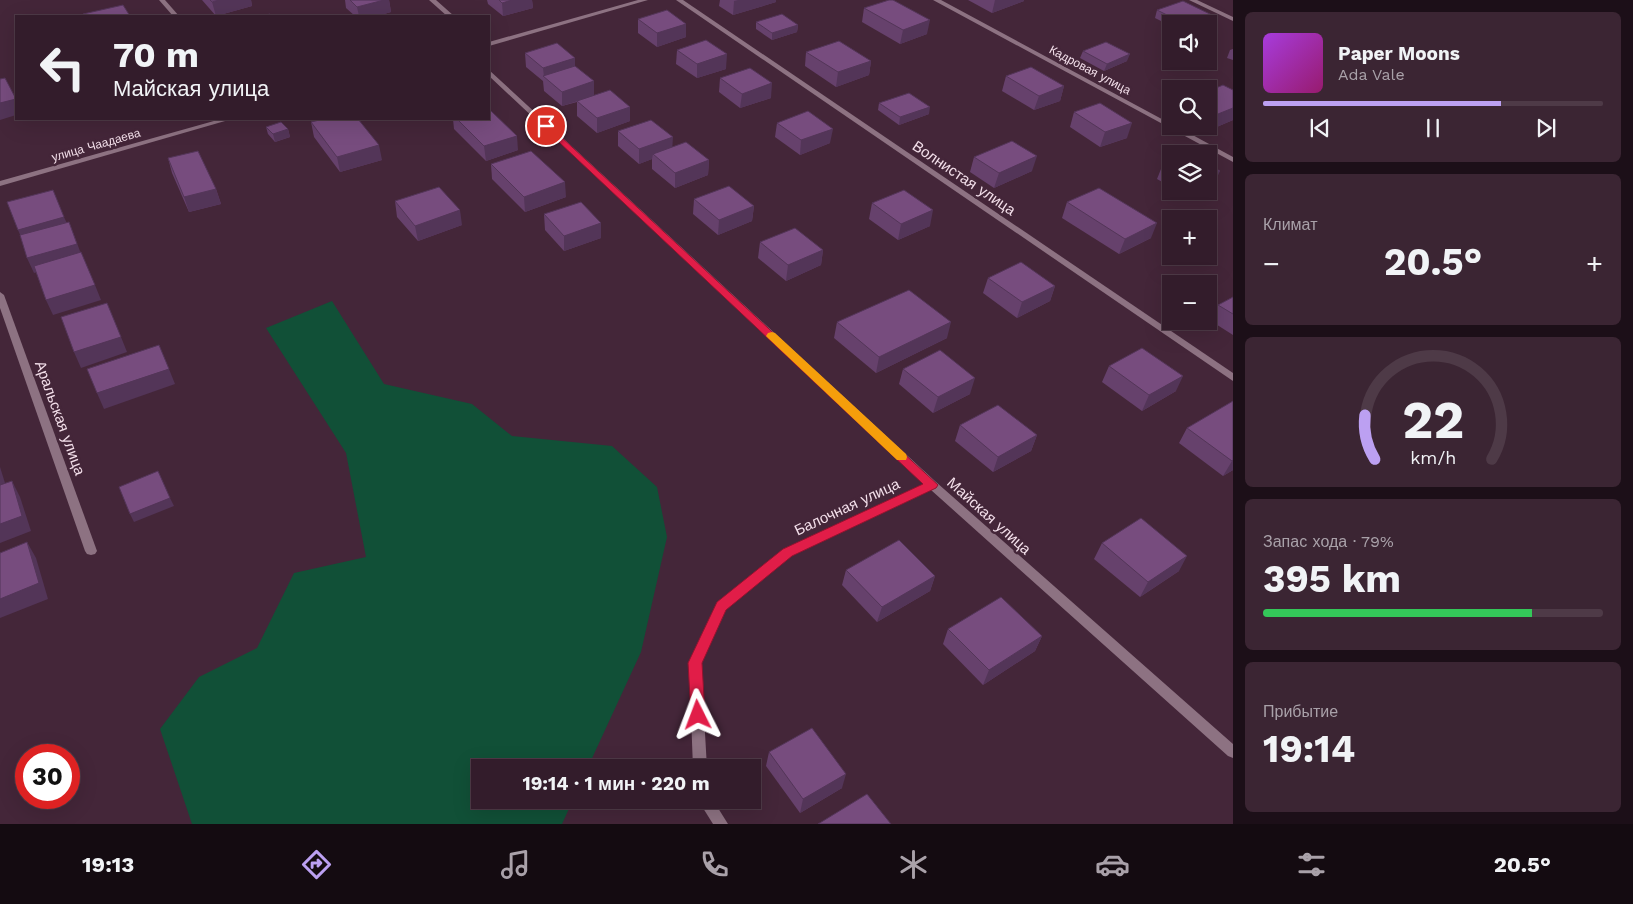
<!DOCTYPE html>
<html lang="ru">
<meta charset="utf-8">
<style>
body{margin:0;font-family:"Work Sans",sans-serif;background:#3b2533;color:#f1f3f6;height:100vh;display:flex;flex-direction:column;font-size:19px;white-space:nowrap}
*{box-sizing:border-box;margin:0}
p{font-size:16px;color:#a9a1a9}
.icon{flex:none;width:28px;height:28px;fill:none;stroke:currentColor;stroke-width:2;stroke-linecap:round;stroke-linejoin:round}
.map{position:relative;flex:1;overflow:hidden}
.panel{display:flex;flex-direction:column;gap:12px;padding:12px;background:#1c0f18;width:400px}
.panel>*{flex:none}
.banner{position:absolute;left:15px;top:15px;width:475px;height:105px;border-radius:0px;box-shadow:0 5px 20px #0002,0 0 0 1px #4e3a47;background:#331c2b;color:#f1f3f6;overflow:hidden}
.buttons{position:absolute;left:1162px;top:15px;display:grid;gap:10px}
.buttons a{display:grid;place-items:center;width:55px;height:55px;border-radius:0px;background:#331c2b;box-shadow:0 5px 20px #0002,0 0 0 1px #4e3a47;font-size:25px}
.speed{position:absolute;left:15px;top:744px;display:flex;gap:10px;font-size:25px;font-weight:700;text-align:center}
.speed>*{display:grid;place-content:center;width:65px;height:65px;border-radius:50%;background:#331c2b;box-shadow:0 5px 20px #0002,0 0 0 1px #4e3a47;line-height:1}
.speed .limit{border:8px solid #d22;background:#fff;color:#111}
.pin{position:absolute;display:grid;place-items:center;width:42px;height:42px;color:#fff;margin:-21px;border:2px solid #fff;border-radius:50%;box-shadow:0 1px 5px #0007}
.me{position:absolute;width:55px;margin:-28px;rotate:357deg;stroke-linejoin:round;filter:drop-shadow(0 0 4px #0008)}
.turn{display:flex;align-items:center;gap:18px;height:105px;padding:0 15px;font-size:22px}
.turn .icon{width:65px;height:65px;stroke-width:2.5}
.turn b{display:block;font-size:35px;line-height:42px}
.big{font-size:38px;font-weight:700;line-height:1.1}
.panel .tile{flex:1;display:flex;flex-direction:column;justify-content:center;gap:8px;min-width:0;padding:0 18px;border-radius:8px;background:#3b2533}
.panel .dial{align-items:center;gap:0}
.dial svg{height:130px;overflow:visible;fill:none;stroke:#4e3a47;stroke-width:7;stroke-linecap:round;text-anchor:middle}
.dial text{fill:#f1f3f6;stroke:none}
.song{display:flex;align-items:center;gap:15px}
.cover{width:60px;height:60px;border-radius:8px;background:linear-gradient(135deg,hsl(280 70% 55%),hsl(320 70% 35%))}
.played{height:5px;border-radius:2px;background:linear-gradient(90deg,#bca0f2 70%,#4e3a47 70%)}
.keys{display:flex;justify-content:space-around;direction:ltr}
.heat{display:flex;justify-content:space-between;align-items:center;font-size:28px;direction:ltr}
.charge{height:8px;border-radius:4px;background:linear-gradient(90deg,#34c759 79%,#4e3a47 0)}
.trip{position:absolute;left:471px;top:759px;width:290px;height:50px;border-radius:0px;background:#331c2b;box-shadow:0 5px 20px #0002,0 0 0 1px #4e3a47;font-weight:700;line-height:50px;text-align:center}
.dock{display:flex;height:80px;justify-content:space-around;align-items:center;background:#140b11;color:#a9a1a9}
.dock .icon{width:35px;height:35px}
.dock .current{color:#bca0f2}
.dock b{font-size:22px;color:#f1f3f6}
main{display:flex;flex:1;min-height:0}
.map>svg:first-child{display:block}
.green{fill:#115037}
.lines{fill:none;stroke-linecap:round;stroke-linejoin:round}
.minor{fill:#8d7282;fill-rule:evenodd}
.tertiary{fill:#8d7282;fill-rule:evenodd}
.wall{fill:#66416c}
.shaded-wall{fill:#533558}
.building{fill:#774c7e;stroke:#533558}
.route{fill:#e11d48;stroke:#92132f}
.slow{fill:#f59e0b}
.labels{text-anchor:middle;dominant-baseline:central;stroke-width:5;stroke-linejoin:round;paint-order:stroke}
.far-street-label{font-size:12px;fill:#f3dfea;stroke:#442639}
.street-label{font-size:15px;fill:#f3dfea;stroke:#442639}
</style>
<main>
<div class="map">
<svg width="1233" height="824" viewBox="0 0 1233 824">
<rect width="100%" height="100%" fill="#442639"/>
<polygon class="green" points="332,301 384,384 472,404 512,436 612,446 657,487 667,537 641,652 588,767 480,768 480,800 573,800 562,824 192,824 160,729 199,677 257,648 294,573 366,557 346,453 266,328"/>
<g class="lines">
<g class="minor">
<polygon points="159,0 165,0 179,16 173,16"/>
<polygon points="429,0 436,0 454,16 447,16"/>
<polygon points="676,0 683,0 1233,373 1233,381"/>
<polygon points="933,0 941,0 1171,124 1171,126 1176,126 1233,157 1233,162"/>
<polygon points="1189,0 1197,0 1233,17 1233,21"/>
<polygon points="489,70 936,482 1233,744 1233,758 1228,756 931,490 791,556 725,609 701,663 707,768 693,768 689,663 717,603 783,550 924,484 489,76"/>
<polygon points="0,292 4,295 97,551 95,554 91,555 87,554 85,551 0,308"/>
<polygon points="698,800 713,800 728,824 713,824"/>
</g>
<g class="tertiary">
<polygon points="638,0 648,0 489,46 489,42"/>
<polygon points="221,119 232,119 0,186 0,181"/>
</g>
</g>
<g class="wall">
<polygon points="202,0 251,0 252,6 216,16"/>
<polygon points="345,0 389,0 391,12 377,16 355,16 346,8"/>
<polygon points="487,0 532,0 533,8 503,16 488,4"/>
<polygon points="720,0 776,0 776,2 733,15 719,6"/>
<polygon points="968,0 1024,0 1024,1 992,13"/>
<polygon points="864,8 927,34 900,44 862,22"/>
<polygon points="1157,10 1214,16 1211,23 1208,24 1171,24 1171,26 1155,18"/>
<polygon points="638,19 686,37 657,47 638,33"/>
<polygon points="756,22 798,25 797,32 772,40 756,29"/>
<polygon points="1233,49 1233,60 1227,58 1230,50"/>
<polygon points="677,50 726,69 697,78 676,64"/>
<polygon points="1083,51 1127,61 1104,71 1080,58"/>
<polygon points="806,52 871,61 869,75 836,87 805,66"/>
<polygon points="525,53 575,66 594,95 630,107 630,121 597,133 577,116 577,102 562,106 544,91 543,81 526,67"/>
<polygon points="1006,76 1064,86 1060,101 1034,110 1002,91"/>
<polygon points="720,78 771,98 740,108 719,92"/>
<polygon points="1233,90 1233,120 1212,129 1207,126 1209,126 1209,91"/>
<polygon points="879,103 929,114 899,125 878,110"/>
<polygon points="1074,112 1127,138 1100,147 1070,127"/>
<polygon points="453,119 489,119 518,150 486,161 454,129"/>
<polygon points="311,122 382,160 340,172 314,137"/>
<polygon points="777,123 830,143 800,155 775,137"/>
<polygon points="266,127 288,129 290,137 275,142 268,134"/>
<polygon points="618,131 672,147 709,160 708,175 675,188 652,169 652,159 639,164 618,146"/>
<polygon points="974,157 1032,171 994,188 970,172"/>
<polygon points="168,158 216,189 221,204 189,212 172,173"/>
<polygon points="1171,160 1171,187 1157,179 1163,164"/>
<polygon points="491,164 566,197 525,212 492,179"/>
<polygon points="1179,191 1202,191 1189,197"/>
<polygon points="694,199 754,206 752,221 718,235 693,214"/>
<polygon points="395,201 462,225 418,241 397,217"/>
<polygon points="1067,202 1151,238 1119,254 1062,218"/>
<polygon points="872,203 930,226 898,240 869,219"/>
<polygon points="544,214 601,238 564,251 545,230"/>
<polygon points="760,242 823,250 821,265 786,281 758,258"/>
<polygon points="988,278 1055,286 1050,301 1017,318 983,293"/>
<polygon points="1233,297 1233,335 1211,321 1218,305"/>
<polygon points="837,322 947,338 876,373 834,338"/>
<polygon points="1109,366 1176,391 1142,411 1102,382"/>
<polygon points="903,369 970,394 933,413 899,384"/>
<polygon points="1233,401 1233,470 1223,476 1179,443 1187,428"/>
<polygon points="960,425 1037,435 1031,451 993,472 955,441"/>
<polygon points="1102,543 1179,571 1140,597 1094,559"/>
<polygon points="846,570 935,576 930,591 877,622 842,585"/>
<polygon points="948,629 1042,636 1035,651 983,685 943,644"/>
<polygon points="769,752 842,788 800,813 766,766"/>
</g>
<g class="shaded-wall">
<polygon points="219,0 251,0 252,6 216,16 212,2"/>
<polygon points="384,0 389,0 391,12 377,16 359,16 357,7"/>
<polygon points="512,0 532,0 533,8 503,16 502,3"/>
<polygon points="738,0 776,0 776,2 733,15 734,1"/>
<polygon points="995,0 1024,0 1024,1 992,13"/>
<polygon points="1214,16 1211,23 1208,24 1192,24"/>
<polygon points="930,20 927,34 900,44 903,30"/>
<polygon points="686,24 686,37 657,47 657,33"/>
<polygon points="798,25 797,32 772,40 772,33"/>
<polygon points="727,54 726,69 697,78 697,64"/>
<polygon points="1130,54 1127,61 1104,71 1107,64"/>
<polygon points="575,58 575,72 544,77 543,68"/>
<polygon points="871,61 869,75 836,87 838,72"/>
<polygon points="594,81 594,96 562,106 562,92"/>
<polygon points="772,83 771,98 740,108 742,94"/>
<polygon points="1064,86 1060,101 1034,110 1039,96"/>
<polygon points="16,99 16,115 0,120 0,103"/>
<polygon points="630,107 630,121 597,133 597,118"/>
<polygon points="930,107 929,114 899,125 900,117"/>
<polygon points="1233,108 1233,120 1212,129 1218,114"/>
<polygon points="1132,123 1127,138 1100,147 1105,132"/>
<polygon points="288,129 290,137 275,142 273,134"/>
<polygon points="833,129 830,143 800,155 801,140"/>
<polygon points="517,136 518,150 486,161 484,146"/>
<polygon points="673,137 672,152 653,154 652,159 639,164 639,149"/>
<polygon points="379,145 382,160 340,172 337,157"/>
<polygon points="1037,156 1032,171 994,188 999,173"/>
<polygon points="709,160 708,175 675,188 675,173"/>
<polygon points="1220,171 1213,186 1209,188 1209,176"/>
<polygon points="565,182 566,197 525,212 524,197"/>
<polygon points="216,189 221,204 189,212 184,197"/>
<polygon points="1192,191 1202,191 1189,197"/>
<polygon points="754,206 752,221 718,235 719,220"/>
<polygon points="460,210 462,225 418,241 415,226"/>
<polygon points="933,210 930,226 898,240 901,224"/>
<polygon points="64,217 71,232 25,246 18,230"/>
<polygon points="69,222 83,259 34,273 27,258"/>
<polygon points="601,223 601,238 564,251 564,236"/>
<polygon points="1157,223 1151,238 1119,254 1125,239"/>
<polygon points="823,250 821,265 786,281 788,265"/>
<polygon points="95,285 101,300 53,315 46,300"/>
<polygon points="1055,286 1050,301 1017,318 1022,302"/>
<polygon points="951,322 947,338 876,373 879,357"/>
<polygon points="121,337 127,352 81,368 74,352"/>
<polygon points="169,369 175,384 104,409 97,393"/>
<polygon points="1183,376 1176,391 1142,411 1149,395"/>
<polygon points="975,378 970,394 933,413 938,397"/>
<polygon points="1037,435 1031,451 993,472 998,457"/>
<polygon points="1233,460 1233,470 1223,476 1232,461"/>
<polygon points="0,467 5,483 0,485"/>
<polygon points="12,481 20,497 31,531 0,543 0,524"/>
<polygon points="170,498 174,506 134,522 130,514"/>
<polygon points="27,542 36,558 48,599 0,618 0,599"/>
<polygon points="1187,556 1179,571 1140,597 1148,582"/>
<polygon points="935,576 930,591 877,622 882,607"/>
<polygon points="1042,636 1035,651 983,685 989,670"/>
<polygon points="846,774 842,788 800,813 803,799"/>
</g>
<g class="building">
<polygon points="210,0 219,0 212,2"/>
<polygon points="350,0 384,0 357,7"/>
<polygon points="499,0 512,0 502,3"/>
<polygon points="889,0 893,0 930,20 903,30 864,8"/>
<polygon points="1183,1 1214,16 1192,24 1185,24 1157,10"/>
<polygon points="123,5 130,16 84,16 83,14"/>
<polygon points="667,10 686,24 657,33 638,19"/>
<polygon points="270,14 272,16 262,16"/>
<polygon points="782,14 798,25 772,33 756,22"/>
<polygon points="706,40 727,54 697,64 677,50"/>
<polygon points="839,41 871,61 838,72 806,52"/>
<polygon points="1106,42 1130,54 1107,64 1083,51"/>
<polygon points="557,43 575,58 543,68 525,53"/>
<polygon points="575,66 594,81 562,92 543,76"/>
<polygon points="1031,67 1064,86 1039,96 1006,76"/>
<polygon points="750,68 772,83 742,94 720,78"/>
<polygon points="5,78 16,99 0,103 0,79"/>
<polygon points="1223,85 1233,90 1233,108 1218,114 1209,109 1209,91"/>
<polygon points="610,90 630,107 597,118 577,101"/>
<polygon points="909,93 930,107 900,117 879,103"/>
<polygon points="1100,103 1132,123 1105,132 1074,112"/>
<polygon points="489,109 517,136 484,146 457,119 489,119"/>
<polygon points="808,111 833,129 801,140 777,123"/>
<polygon points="324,119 358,119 379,145 337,157 311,122"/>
<polygon points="651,120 673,137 639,149 618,131"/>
<polygon points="281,122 288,129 273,134 266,127"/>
<polygon points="1012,141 1037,156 999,173 974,157"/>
<polygon points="686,142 709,160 675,173 653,154"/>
<polygon points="198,151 216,189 184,197 168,158"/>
<polygon points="531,151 565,182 524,197 491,164"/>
<polygon points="1171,160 1171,169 1163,164"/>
<polygon points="1209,165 1220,171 1209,176"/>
<polygon points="729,186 754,206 719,220 694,199"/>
<polygon points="439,187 460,210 415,226 395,201"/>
<polygon points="1099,188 1157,223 1125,239 1067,202"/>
<polygon points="53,190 64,217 18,230 7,202"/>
<polygon points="904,190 933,210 901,224 872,203"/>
<polygon points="581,202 601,223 564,236 544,214"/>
<polygon points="69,222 77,244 27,258 20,235"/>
<polygon points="795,228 823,250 788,265 760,242"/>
<polygon points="81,252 95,285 46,300 34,266"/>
<polygon points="1021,262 1055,286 1022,302 988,278"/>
<polygon points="909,290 951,322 879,357 837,322"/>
<polygon points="1233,297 1233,314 1218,305"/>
<polygon points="107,303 121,337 74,352 61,317"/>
<polygon points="159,345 169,369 97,393 87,369"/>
<polygon points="1142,348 1183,376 1149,395 1109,366"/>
<polygon points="940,350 975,378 938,397 903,369"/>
<polygon points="1233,401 1233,460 1232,461 1187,428"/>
<polygon points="998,405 1037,435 998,457 960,425"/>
<polygon points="158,471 170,498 130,514 119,487"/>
<polygon points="12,481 22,516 0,524 0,485"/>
<polygon points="1141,518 1187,556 1148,582 1102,543"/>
<polygon points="899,540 935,576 882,607 846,570"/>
<polygon points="27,542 39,583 0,599 0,553"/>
<polygon points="1001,597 1042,636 989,670 948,629"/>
<polygon points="812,728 846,774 803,799 769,752"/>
<polygon points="867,794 891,824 818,824"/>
</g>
<polygon class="route" points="546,123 938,485 936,488 792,556 726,610 702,663 705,715 703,720 698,722 693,720 691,715 688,663 717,602 783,549 923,484 543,127 543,124"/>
<polygon class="slow" points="772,332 775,333 906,454 907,457 906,460 897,460 768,338 766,336 768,333"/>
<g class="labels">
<g class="far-street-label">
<text transform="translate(1090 70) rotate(28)">Кадровая улица</text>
<text transform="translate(96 145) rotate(-16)">улица Чаадаева</text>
</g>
<g class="street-label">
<text transform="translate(964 178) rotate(34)">Волнистая улица</text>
<text transform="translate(60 418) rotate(70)">Аральская улица</text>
<text transform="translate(847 507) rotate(-25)">Балочная улица</text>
<text transform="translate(989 516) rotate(42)">Майская улица</text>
</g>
</g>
</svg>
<div class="buttons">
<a><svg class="icon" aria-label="sound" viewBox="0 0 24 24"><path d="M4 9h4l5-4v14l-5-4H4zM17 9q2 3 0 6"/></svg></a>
<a><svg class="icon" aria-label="search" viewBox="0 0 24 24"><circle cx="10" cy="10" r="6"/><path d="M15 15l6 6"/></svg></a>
<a><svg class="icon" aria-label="layers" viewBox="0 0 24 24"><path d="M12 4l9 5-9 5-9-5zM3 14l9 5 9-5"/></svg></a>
<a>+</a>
<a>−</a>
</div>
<div class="speed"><div class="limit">30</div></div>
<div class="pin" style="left:546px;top:126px;background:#d93025"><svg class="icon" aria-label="arrive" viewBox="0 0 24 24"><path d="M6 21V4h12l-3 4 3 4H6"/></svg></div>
<svg class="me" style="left:698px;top:715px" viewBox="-20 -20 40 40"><path d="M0-17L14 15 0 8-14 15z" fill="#e11d48" stroke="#fff" stroke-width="4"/></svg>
<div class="trip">19:14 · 1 мин · 220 m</div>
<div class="banner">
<div class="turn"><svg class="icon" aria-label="left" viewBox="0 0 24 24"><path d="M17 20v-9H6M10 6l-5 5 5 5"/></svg><div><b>70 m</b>Майская улица</div></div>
</div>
</div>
<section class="panel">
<div class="tile">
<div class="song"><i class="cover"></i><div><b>Paper Moons</b><p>Ada Vale</p></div></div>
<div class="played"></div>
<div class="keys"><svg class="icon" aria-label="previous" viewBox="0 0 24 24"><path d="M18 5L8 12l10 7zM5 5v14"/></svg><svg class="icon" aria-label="pause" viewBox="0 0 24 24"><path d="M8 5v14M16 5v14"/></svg><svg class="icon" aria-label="next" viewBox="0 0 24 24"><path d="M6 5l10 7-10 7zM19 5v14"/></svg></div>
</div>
<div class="tile"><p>Климат</p>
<div class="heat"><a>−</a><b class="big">20.5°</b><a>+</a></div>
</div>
<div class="tile dial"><svg viewBox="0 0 100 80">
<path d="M14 69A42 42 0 1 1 86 69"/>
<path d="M14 69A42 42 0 0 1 8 42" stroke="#bca0f2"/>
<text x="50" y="56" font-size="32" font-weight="700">22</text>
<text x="50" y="72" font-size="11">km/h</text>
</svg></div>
<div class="tile"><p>Запас хода · 79%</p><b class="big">395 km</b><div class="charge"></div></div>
<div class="tile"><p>Прибытие</p><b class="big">19:14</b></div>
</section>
</main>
<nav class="dock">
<b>19:13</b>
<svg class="icon current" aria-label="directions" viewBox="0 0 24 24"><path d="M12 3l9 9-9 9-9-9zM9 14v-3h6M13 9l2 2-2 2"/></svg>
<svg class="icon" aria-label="music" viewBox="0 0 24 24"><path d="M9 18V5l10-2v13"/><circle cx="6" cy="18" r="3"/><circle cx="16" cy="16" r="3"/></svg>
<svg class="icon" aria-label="phone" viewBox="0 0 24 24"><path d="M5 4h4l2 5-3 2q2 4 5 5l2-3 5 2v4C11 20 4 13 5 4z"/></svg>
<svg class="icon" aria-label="climate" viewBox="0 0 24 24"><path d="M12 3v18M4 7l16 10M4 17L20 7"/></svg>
<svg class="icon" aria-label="car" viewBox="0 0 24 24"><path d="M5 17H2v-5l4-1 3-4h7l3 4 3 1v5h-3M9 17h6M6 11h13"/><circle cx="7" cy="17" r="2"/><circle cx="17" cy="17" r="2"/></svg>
<svg class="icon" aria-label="filters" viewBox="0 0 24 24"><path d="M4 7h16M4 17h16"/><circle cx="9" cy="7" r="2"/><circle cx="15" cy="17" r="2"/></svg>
<b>20.5°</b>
</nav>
